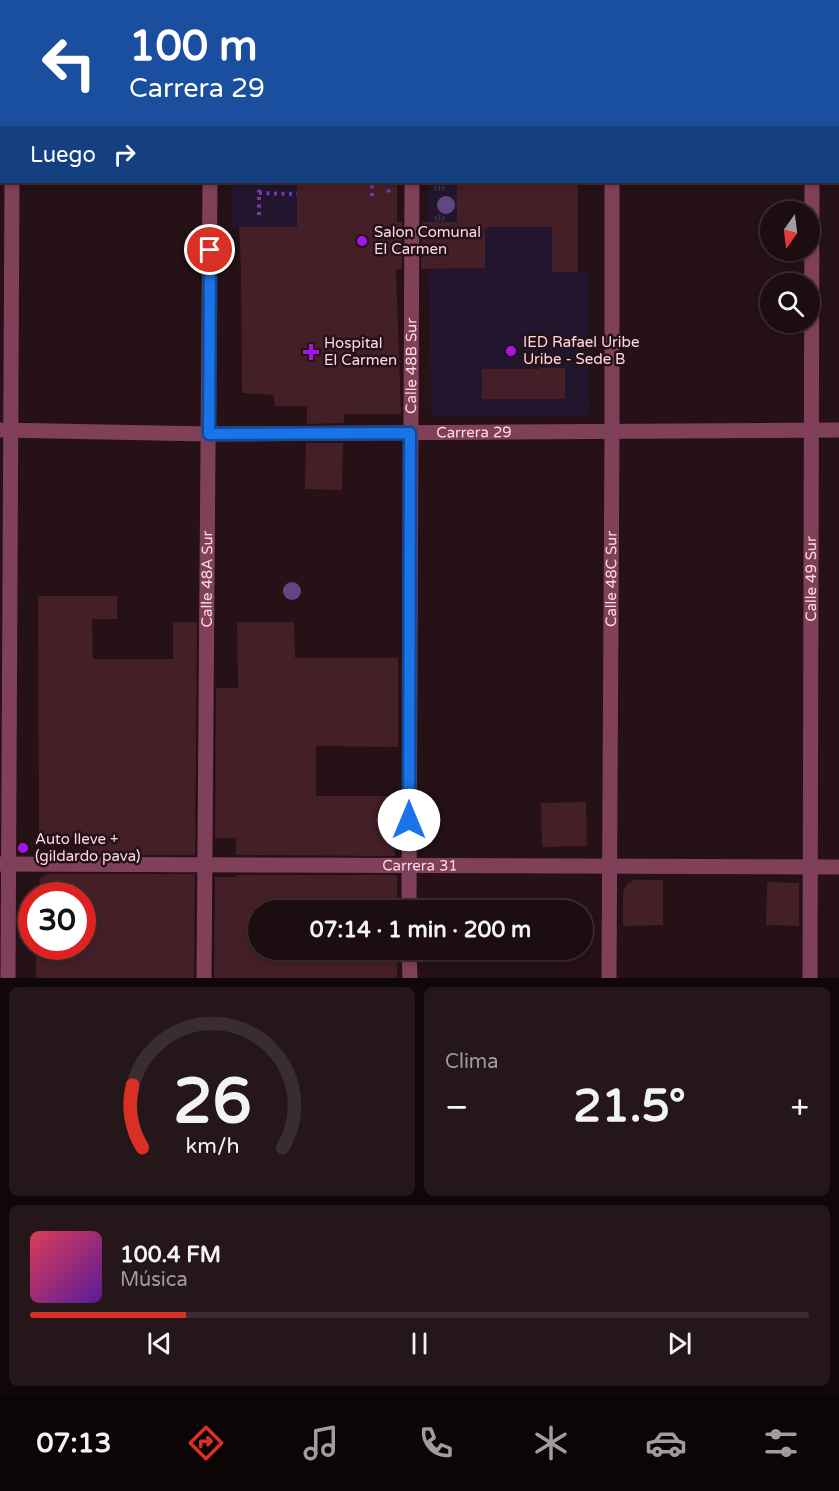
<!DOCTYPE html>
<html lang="es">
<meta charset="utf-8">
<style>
body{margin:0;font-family:"Varela Round",sans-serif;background:#251619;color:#f1f3f6;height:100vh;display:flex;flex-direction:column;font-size:22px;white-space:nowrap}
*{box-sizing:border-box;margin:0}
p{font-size:20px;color:#a09c9f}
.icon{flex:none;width:33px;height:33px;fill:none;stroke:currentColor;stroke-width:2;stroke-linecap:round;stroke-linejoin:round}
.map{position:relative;height:978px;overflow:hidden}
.panel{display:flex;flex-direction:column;gap:9px;padding:9px;background:#0f0709;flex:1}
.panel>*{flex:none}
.banner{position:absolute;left:0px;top:0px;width:840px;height:183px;box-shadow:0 3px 9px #0003,0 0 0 2px #3a2d30;background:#1a4fa0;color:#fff;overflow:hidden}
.needle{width:39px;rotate:194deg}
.fabs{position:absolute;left:760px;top:201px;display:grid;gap:12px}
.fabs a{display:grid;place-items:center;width:60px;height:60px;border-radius:50%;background:#1c0d10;box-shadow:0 3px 9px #0003,0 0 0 2px #3a2d30;font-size:30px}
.speed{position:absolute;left:18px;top:882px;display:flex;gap:12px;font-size:30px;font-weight:700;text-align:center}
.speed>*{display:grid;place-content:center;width:78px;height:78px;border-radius:50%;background:#1c0d10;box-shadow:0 3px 9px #0003,0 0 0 2px #3a2d30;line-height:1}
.speed .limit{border:9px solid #d22;background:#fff;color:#111}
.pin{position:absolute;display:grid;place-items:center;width:51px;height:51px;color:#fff;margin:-26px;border:3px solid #fff;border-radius:50%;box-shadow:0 2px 6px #0007}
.me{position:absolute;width:66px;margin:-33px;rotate:0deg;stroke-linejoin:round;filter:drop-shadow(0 0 4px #0008)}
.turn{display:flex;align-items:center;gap:21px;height:126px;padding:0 30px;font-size:27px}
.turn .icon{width:78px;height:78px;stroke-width:2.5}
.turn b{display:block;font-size:42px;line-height:51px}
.then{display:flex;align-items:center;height:57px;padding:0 30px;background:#0003;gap:12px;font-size:22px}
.big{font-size:45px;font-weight:700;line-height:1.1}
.panel .card{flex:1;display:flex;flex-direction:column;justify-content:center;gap:9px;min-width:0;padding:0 21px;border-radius:9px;background:#251619}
.panel .dial{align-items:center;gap:0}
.dial svg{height:156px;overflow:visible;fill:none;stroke:#3a2d30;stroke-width:7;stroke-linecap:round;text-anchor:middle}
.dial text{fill:#f1f3f6;stroke:none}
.song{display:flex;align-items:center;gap:18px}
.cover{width:72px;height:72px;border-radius:9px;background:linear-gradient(135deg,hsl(350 70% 55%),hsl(270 70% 35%))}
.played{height:6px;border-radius:3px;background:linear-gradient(90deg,#d93025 20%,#3a2d30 20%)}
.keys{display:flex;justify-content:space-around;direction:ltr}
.heat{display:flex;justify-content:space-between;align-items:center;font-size:33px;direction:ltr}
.panel .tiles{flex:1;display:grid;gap:9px;grid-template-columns:1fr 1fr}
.card:last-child{grid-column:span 2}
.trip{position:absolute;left:248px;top:900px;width:345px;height:60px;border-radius:30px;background:#1c0d10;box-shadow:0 3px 9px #0003,0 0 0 2px #3a2d30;font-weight:700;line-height:60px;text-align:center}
.dock{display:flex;height:96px;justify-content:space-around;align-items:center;background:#0b0506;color:#a09c9f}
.dock .icon{width:42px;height:42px}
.dock .active{color:#d93025}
.dock b{font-size:27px;color:#f1f3f6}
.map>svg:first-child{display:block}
.grass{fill:url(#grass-tufts)}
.garden{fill:#22152e}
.building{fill:#441f27}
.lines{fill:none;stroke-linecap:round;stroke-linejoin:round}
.path{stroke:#753aae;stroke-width:4;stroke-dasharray:3 4.5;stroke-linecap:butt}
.minor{stroke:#804059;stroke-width:15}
.tree{fill:#614681}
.route-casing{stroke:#114b97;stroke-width:15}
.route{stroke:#1a73e8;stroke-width:10}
.poi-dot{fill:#a415eb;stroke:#251116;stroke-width:2}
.labels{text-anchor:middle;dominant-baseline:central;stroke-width:5;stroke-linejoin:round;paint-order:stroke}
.poi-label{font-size:15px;fill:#fcd8e4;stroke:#251116;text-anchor:start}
.street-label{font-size:15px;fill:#fcd8e4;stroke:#251116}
</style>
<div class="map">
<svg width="839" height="978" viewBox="0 0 839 978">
<defs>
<pattern id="grass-tufts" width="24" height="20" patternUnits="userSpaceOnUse" patternTransform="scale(1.5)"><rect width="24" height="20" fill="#22152e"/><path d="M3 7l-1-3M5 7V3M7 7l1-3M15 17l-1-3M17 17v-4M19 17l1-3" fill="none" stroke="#43364c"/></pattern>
</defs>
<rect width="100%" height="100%" fill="#251116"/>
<polygon class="grass" points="429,182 457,182 457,222 428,222"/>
<g class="garden">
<polygon points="233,182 297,182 297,227 232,227"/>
<polygon points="487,202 552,227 552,271 589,271 590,415 431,415 429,269 485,268 485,228 488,227"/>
</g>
<g class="building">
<polygon points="297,182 397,182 397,222 402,222 402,269 396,269 401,414 344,414 344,423 307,424 307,406 275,406 274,395 242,393 241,269 239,227 297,227"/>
<polygon points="457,182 578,182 578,272 552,272 552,227 488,227 485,228 485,268 421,269 422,222 457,222"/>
<polygon points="540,368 565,368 565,399 482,399 482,369 540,369"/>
<polygon points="306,443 343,443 342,490 305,489"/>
<polygon points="38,596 117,596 117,619 92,619 93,659 173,659 173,622 197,622 195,855 77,855 101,838 39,837"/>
<polygon points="237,622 294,622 295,658 398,658 398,747 316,746 316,796 395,796 395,856 236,855 236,838 215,838 216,688 238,688"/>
<polygon points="586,802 587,846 542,847 541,803"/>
<polygon points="48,874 195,874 194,978 36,978 36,946 82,946 82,896 38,896 40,879"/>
<polygon points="236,875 394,875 394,876 397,876 397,910 258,910 258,950 397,950 397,978 214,978 215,877 236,877"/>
<polygon points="634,880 663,880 663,925 623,926 623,894 626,885"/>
<polygon points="767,882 799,883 799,926 766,925"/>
</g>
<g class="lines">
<g class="path">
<polyline points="259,182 259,215"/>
<polyline points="388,182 389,196"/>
<polyline points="259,193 297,194"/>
<polyline points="372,196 372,182"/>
</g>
<g class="minor">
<polyline points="84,0 163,2"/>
<polyline points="611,0 611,2"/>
<polyline points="13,2 13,0"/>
<polyline points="212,2 212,0"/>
<polyline points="298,2 444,0"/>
<polyline points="812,2 812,0"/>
<path id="s1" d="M0 430 209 434 839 430"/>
<path id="s2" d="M0 864 839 867"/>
<path id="s3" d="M409 910 412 182"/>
<polyline points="409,950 410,978"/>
<polyline points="8,978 12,182"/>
<path id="s4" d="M204 978 210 182"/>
<path id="s5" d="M609 978 612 432V182"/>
<path id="s6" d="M810 978 812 182"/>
</g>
</g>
<g class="tree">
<circle cx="446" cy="205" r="9"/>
<circle cx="292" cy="591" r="9"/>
</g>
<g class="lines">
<defs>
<polyline id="route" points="210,250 209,434 410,433 409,820"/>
</defs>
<use href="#route" class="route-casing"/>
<use href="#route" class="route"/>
</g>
<g class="poi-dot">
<circle cx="362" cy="241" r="6"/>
<circle cx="511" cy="351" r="6"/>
<path d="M308 343h6v6h6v6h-6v6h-6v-6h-6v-6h6z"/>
<circle cx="23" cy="848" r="6"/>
</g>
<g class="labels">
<g class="poi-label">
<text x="374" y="232">Salon Comunal<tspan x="374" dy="17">El Carmen</tspan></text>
<text x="523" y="342">IED Rafael Uribe<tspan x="523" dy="17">Uribe - Sede B</tspan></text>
<text x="324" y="343">Hospital<tspan x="324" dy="17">El Carmen</tspan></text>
<text x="35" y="839">Auto lleve +<tspan x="35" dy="17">(gildardo pava)</tspan></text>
</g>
<g class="street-label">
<text stroke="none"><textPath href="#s3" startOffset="544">Calle 48B Sur</textPath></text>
<text stroke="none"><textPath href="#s1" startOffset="474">Carrera 29</textPath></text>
<text stroke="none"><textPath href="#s4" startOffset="399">Calle 48A Sur</textPath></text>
<text stroke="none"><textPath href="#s5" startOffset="399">Calle 48C Sur</textPath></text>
<text stroke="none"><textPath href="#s6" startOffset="399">Calle 49 Sur</textPath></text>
<text stroke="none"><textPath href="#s2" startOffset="420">Carrera 31</textPath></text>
</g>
</g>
</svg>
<div class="fabs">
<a><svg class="needle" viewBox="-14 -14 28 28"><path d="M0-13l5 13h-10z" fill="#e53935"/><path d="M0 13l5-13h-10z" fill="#a09c9f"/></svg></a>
<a><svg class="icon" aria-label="search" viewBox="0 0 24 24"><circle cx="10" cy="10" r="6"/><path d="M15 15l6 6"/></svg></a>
</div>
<div class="speed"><div class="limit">30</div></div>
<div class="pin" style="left:210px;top:250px;background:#d93025"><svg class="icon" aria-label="arrive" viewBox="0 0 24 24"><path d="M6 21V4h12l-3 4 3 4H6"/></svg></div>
<svg class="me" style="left:409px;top:820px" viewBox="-20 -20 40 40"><circle r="19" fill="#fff"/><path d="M0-13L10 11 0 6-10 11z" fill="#1a73e8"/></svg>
<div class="trip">07:14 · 1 min · 200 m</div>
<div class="banner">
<div class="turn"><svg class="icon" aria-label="left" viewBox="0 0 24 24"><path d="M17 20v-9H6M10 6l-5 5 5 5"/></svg><div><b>100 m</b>Carrera 29</div></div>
<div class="then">Luego<svg class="icon" aria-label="right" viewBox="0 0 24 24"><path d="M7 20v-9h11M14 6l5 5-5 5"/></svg></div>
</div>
</div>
<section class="panel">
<div class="tiles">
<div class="card dial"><svg viewBox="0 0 100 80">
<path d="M14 69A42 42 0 1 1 86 69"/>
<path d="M14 69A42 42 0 0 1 9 37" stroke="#d93025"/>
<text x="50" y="56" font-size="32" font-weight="700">26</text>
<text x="50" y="72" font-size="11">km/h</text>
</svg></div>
<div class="card"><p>Clima</p>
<div class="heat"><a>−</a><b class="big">21.5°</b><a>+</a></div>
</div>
<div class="card">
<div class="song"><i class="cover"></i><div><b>100.4 FM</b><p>Música</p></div></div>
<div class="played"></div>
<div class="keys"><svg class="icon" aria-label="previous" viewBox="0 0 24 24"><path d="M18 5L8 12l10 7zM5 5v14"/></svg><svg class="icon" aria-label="pause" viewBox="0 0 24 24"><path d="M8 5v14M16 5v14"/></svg><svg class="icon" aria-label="next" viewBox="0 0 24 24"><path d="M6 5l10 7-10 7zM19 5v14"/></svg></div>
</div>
</div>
</section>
<nav class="dock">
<b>07:13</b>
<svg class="icon active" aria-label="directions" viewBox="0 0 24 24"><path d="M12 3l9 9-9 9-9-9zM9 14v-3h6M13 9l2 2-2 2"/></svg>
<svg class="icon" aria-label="music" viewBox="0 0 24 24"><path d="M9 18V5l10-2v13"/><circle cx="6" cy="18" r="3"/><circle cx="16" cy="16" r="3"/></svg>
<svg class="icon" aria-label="phone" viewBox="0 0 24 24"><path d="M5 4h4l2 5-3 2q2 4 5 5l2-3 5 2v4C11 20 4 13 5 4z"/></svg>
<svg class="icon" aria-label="climate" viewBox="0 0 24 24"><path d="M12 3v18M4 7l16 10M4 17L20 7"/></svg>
<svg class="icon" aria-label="car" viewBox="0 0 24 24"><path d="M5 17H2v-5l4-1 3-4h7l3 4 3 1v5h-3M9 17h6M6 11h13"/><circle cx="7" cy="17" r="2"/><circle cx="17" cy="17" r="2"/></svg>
<svg class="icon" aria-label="filters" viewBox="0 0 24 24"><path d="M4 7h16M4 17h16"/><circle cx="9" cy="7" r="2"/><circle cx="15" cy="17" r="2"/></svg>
</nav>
